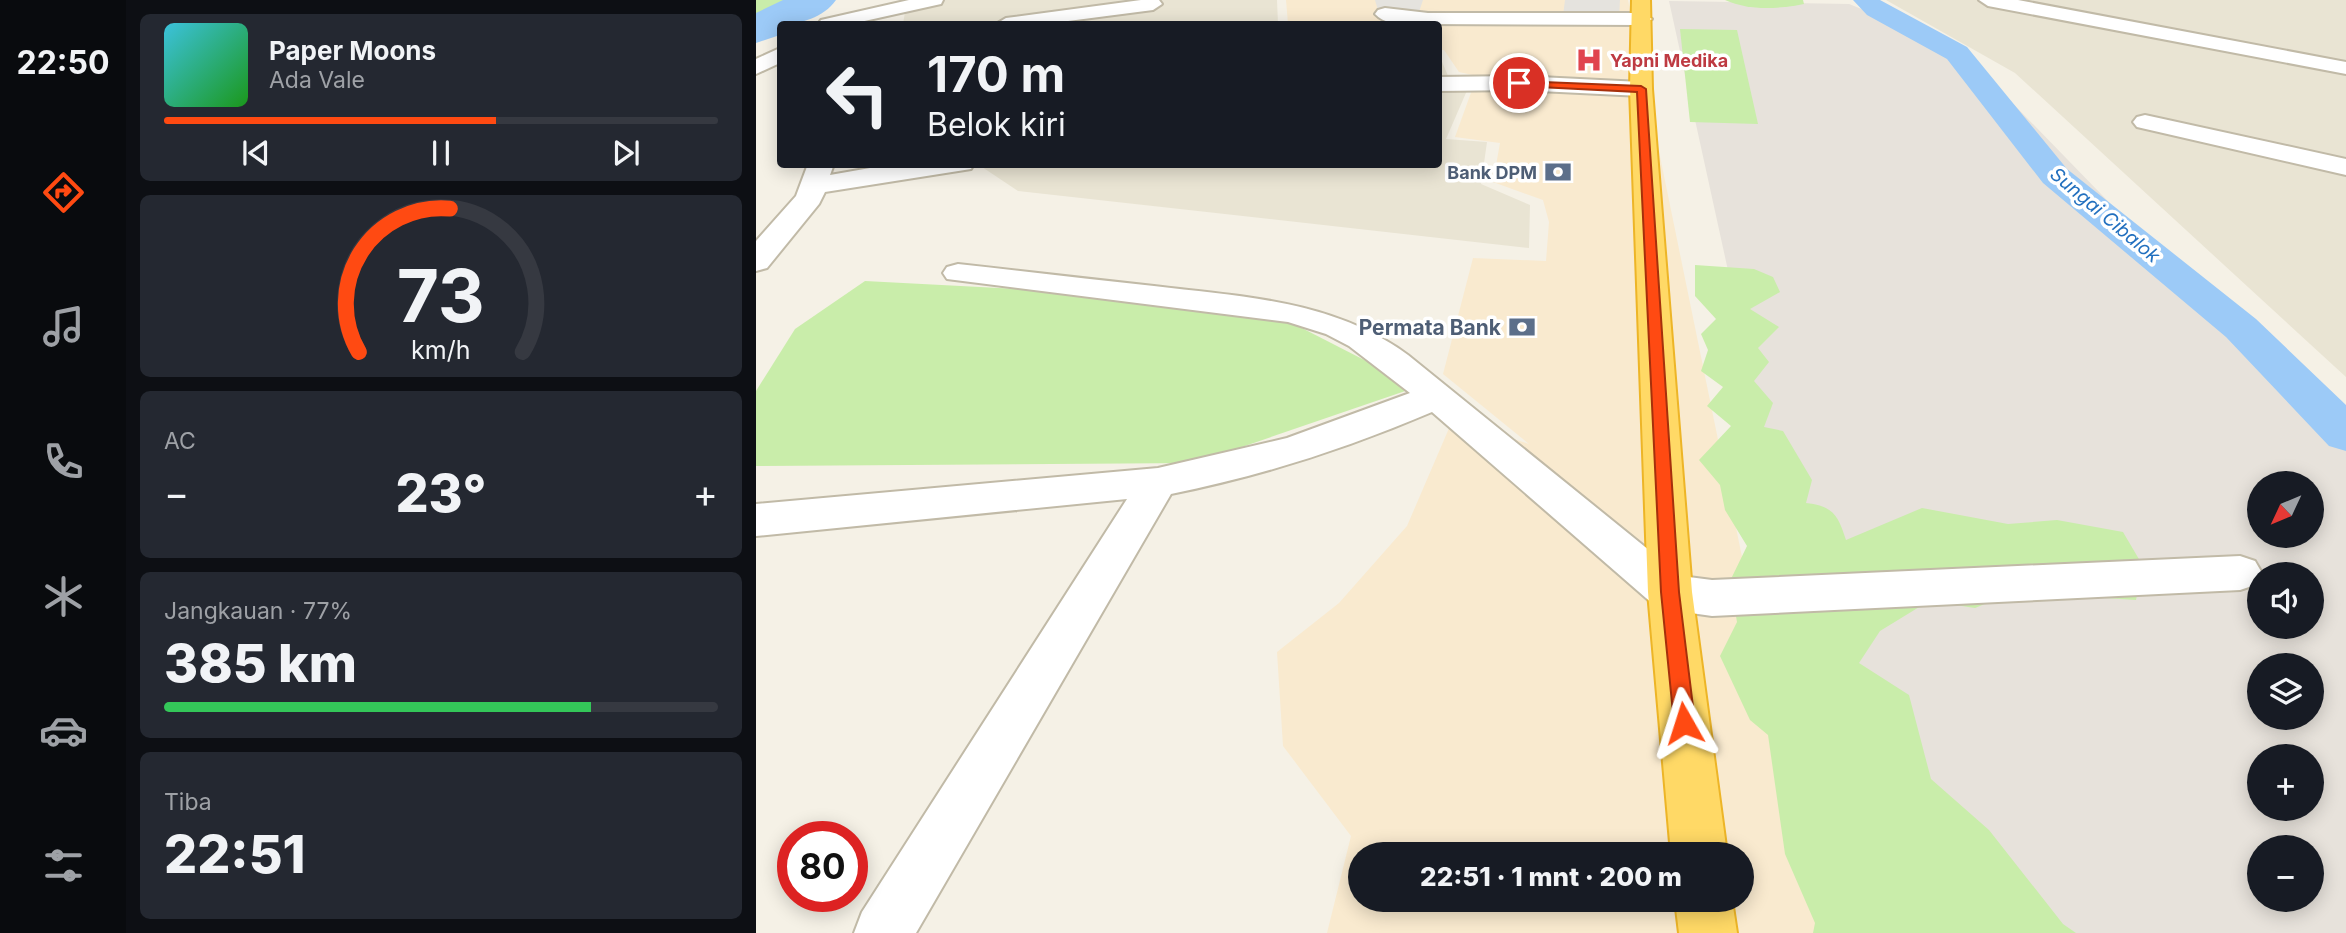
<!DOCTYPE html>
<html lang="id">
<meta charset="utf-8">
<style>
body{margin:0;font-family:Inter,sans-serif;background:#242831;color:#f1f3f6;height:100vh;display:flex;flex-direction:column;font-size:26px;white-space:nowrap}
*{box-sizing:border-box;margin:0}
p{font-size:23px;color:#9ea1a6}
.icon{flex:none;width:38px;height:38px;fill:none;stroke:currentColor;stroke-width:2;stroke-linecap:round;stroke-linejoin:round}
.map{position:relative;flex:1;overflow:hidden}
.side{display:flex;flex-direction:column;gap:14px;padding:14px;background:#0d0f14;width:630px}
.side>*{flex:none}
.hud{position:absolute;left:21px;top:21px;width:665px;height:147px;border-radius:7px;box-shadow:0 4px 18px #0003;background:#171b24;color:#f1f3f6;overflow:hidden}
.needle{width:46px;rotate:226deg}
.controls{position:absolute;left:1491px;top:471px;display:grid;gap:14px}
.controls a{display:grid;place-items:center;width:77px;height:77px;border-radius:50%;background:#171b24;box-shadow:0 4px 18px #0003;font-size:35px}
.speed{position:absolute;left:21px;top:821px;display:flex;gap:14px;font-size:35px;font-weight:700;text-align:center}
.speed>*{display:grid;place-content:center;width:91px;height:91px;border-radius:50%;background:#171b24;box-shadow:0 4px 18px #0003;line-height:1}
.speed .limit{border:10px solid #d22;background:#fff;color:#111}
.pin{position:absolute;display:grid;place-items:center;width:60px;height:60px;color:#fff;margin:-30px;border:4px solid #fff;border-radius:50%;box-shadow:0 2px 7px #0007}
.me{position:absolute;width:77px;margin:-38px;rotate:354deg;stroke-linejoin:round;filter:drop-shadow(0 0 5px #0008)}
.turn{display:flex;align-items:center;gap:24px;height:147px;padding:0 35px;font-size:32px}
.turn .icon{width:91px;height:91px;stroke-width:2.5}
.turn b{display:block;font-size:49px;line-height:60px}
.big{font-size:52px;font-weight:800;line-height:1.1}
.side .card{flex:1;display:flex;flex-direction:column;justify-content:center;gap:10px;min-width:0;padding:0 24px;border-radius:10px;background:#242831}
.side .dial{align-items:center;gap:0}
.dial svg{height:182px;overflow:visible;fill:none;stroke:#363941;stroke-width:7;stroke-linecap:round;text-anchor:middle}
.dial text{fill:#f1f3f6;stroke:none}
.song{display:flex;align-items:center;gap:21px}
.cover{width:84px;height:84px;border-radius:10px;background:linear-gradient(135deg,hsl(190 70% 55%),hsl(120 70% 35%))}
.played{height:7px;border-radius:4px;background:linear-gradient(90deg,#ff4a12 60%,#363941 60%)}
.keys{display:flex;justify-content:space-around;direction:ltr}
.heat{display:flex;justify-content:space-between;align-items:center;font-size:38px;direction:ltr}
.charge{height:10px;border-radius:5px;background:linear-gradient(90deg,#34c759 77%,#363941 0)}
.trip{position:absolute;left:592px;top:842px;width:406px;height:70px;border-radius:35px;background:#171b24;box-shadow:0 4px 18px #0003;font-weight:800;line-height:70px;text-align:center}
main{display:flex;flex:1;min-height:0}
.menu{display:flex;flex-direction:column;width:126px;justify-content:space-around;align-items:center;background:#090b0e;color:#9ea1a6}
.menu .icon{width:49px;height:49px}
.menu .selected{color:#ff4a12}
.menu b{font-size:32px;color:#f1f3f6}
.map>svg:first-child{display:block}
.residential{fill:#e9e4d3}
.commercial{fill:#f9eacf;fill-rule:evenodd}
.industrial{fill:#e7e2db;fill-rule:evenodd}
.green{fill:#c9edaa}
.parking{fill:#e5e3de}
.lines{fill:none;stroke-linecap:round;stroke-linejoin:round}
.canal{fill:#9ccaf7;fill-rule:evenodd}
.river{fill:#9ccaf7;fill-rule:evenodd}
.minor-casing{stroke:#c1baa7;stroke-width:4}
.highway-casing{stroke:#edb527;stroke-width:4}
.minor{fill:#fff;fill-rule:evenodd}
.highway{fill:#ffd966;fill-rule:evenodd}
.route{fill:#ff4a12;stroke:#a6300c;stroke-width:2}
.labels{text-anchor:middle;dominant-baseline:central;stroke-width:7;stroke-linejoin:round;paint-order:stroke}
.far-health-label{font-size:18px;font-weight:bold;fill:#be3a42;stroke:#fff;text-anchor:start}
.far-service-label{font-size:18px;font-weight:bold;fill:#4e5e75;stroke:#fff;text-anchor:end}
.far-water-label{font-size:19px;font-style:italic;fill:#2270bf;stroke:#fff}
.service-label{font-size:21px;font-weight:bold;fill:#4e5e75;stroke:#fff;text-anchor:end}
</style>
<main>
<nav class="menu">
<b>22:50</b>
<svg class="icon selected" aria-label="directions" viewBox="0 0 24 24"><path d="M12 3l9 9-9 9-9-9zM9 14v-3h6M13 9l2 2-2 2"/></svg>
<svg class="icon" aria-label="music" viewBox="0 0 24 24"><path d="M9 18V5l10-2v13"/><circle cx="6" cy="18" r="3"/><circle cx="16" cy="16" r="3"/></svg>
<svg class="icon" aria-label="phone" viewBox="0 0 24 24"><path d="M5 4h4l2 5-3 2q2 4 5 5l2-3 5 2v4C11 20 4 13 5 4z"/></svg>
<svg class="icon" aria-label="climate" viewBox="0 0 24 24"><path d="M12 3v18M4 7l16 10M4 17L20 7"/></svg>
<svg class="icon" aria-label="car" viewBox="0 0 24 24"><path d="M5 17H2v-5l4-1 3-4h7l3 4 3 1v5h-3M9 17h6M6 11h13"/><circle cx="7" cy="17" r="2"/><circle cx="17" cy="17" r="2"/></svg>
<svg class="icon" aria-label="filters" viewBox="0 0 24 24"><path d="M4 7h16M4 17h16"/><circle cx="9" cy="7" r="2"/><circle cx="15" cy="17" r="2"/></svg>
</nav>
<section class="side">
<div class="card">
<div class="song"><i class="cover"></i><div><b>Paper Moons</b><p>Ada Vale</p></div></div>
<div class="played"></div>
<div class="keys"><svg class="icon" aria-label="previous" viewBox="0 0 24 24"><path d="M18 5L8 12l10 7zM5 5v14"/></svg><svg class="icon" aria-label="pause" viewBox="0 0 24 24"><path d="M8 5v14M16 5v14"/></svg><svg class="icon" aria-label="next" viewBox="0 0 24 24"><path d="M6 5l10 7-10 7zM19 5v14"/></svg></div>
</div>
<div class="card dial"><svg viewBox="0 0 100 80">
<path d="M14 69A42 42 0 1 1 86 69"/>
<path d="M14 69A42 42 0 0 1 54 6" stroke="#ff4a12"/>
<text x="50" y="56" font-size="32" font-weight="700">73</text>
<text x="50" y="72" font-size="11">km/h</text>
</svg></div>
<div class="card"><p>AC</p>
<div class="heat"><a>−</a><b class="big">23°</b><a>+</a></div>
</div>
<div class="card"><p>Jangkauan · 77%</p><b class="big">385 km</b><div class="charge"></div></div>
<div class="card"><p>Tiba</p><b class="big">22:51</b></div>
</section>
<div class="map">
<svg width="1590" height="933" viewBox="0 0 1590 933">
<rect width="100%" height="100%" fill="#f5f1e6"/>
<g class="residential">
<polygon points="151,0 521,0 522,24 147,24"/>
<polygon points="1130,0 1590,0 1590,377 1259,73"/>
<polygon points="683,55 693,78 716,79 690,139 731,142 725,184 774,205 773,248 262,191 223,165 682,164"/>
</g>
<path class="commercial" d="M530 0H872L1063 933H571L595 836 527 746 521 652 583 603 651 526 697 419 773 444 687 374 717 258 790 261 793 222 787 200 737 182 744 143 699 137 721 76 703 72 688 50H683L682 24H532ZM604 854H985V900H604Z"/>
<path class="industrial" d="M913 1 1093 4 1203 48 1590 446V933H1117ZM1503 483H1556V536H1503ZM1503 574H1556V626H1503ZM1503 665H1556V718H1503ZM1503 756H1556V808H1503ZM1503 847H1556V900H1503Z"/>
<g class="green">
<polygon points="0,0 59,0 0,31"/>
<path d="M969 0H1047L1048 4C1021 9 994 11 969 0Z"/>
<polygon points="924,29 981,30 1002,124 934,122"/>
<path d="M939 265 998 269 1017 277 1024 292 994 309 1023 327 1002 348 1013 362 998 381 1017 403 1008 427 1027 431 1056 480 1050 503C1077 506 1082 515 1090 540L1166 508 1252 524 1301 520 1367 532 1387 566 1380 600 1258 592 1219 608 1173 601 1124 631 1103 663 1153 695 1175 779 1233 830 1307 924 1320 933H1057L1059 923 1029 854 1012 735 994 720 964 656 981 622 974 581 991 546 969 510 964 485 943 460 975 426 951 406 967 387 945 371 952 350 945 334 960 319 939 296Z"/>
<polygon points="109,281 360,294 538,324 661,387 439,463 0,466 0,391 39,329"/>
</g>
<g class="parking">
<polygon points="619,0 667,0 663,12 623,14"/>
<polygon points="809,0 864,0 863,18 807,16"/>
</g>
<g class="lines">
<polygon class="canal" points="1097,0 1124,0 1211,47 1311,169 1500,319 1590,405 1590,451 1573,446 1470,337 1287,183 1191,59 1111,15"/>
<path class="river" d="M27 0H80C67 18 45 24 24 24V35L0 43V13Z"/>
<defs>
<g id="minor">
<polygon points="153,0 187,0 185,4 95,24 62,24 65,20"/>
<polygon points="385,0 403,0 406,4 397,10 289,24 240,24 250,18"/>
<polygon points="1223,0 1262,0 1590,62 1590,74 1232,6"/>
<path d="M629 8 672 13H886L896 19 886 25 667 24C651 24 630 26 619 14L622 10Z"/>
<polygon points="24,48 24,63 0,74 0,59"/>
<polygon points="763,76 885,82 893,84 896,89 893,94 885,96 763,90 682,91 682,77"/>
<polygon points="1389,115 1590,159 1590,175 1381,127 1377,122 1381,117"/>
<polygon points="52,164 78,164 74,175 137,164 218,164 215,169 69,192 63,204 11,268 0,271 0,241 40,196"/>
<path d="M202 264C267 271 333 279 398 286 488 297 577 300 652 355L925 576 956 580 1484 556 1499 561 1506 573 1499 585 1484 590 956 616 914 610 898 605 676 412C592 448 505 476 415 494L160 933H98L106 912 371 499 0 536V504L402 468 531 438 654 393 593 346 570 334 532 322 191 279 187 273 191 267Z"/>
</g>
<g id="highway">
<polygon points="876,0 894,0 896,89 936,592 971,854 915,854 892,592 874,89"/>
<polygon points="919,900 976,900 981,933 923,933"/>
</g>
</defs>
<use href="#minor" class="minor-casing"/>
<use href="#highway" class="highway-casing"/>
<use href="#minor" class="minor"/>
<use href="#highway" class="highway"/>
</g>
<polygon class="route" points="760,81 885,86 890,89 923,592 939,723 936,730 928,732 921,730 918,723 905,592 881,92 763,86 759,83"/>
<defs>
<symbol id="hospital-bare" viewBox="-9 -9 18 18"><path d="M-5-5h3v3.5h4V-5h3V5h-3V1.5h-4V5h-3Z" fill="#e0444e" stroke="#fff" stroke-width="2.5" paint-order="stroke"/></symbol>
<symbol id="bank-bare" viewBox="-9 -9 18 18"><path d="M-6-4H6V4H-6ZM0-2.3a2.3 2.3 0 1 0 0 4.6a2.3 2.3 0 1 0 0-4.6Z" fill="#5c6f8a" stroke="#fff" stroke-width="2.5" paint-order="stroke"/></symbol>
</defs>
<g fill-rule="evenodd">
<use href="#hospital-bare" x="814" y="41" width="38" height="38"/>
<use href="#bank-bare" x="783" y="153" width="38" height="38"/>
<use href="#bank-bare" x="747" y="308" width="38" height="38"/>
</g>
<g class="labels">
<g class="far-health-label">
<text x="854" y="60">Yapni Medika</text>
</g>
<g class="far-service-label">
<text x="781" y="172">Bank DPM</text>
</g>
<g class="far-water-label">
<text transform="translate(1349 215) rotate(40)">Sungai Cibalok</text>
</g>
<g class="service-label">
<text x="745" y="327">Permata Bank</text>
</g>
</g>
</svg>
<div class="controls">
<a><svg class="needle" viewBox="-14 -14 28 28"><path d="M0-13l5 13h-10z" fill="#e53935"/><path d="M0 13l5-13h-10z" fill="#9ea1a6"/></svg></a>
<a><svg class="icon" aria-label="sound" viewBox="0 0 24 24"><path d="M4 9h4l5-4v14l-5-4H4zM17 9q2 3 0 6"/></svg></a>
<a><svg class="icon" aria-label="layers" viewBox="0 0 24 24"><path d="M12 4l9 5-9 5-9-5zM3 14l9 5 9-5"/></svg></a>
<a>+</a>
<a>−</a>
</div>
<div class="speed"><div class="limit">80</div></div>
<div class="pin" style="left:763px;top:83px;background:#d93025"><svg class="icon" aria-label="arrive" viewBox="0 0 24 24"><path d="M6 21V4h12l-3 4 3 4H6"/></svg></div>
<svg class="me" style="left:928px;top:723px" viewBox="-20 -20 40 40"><path d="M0-17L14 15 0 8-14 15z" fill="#ff4a12" stroke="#fff" stroke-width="4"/></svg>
<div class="trip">22:51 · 1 mnt · 200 m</div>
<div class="hud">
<div class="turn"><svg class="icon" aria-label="left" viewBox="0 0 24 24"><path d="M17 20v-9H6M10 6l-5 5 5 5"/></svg><div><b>170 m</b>Belok kiri</div></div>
</div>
</div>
</main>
